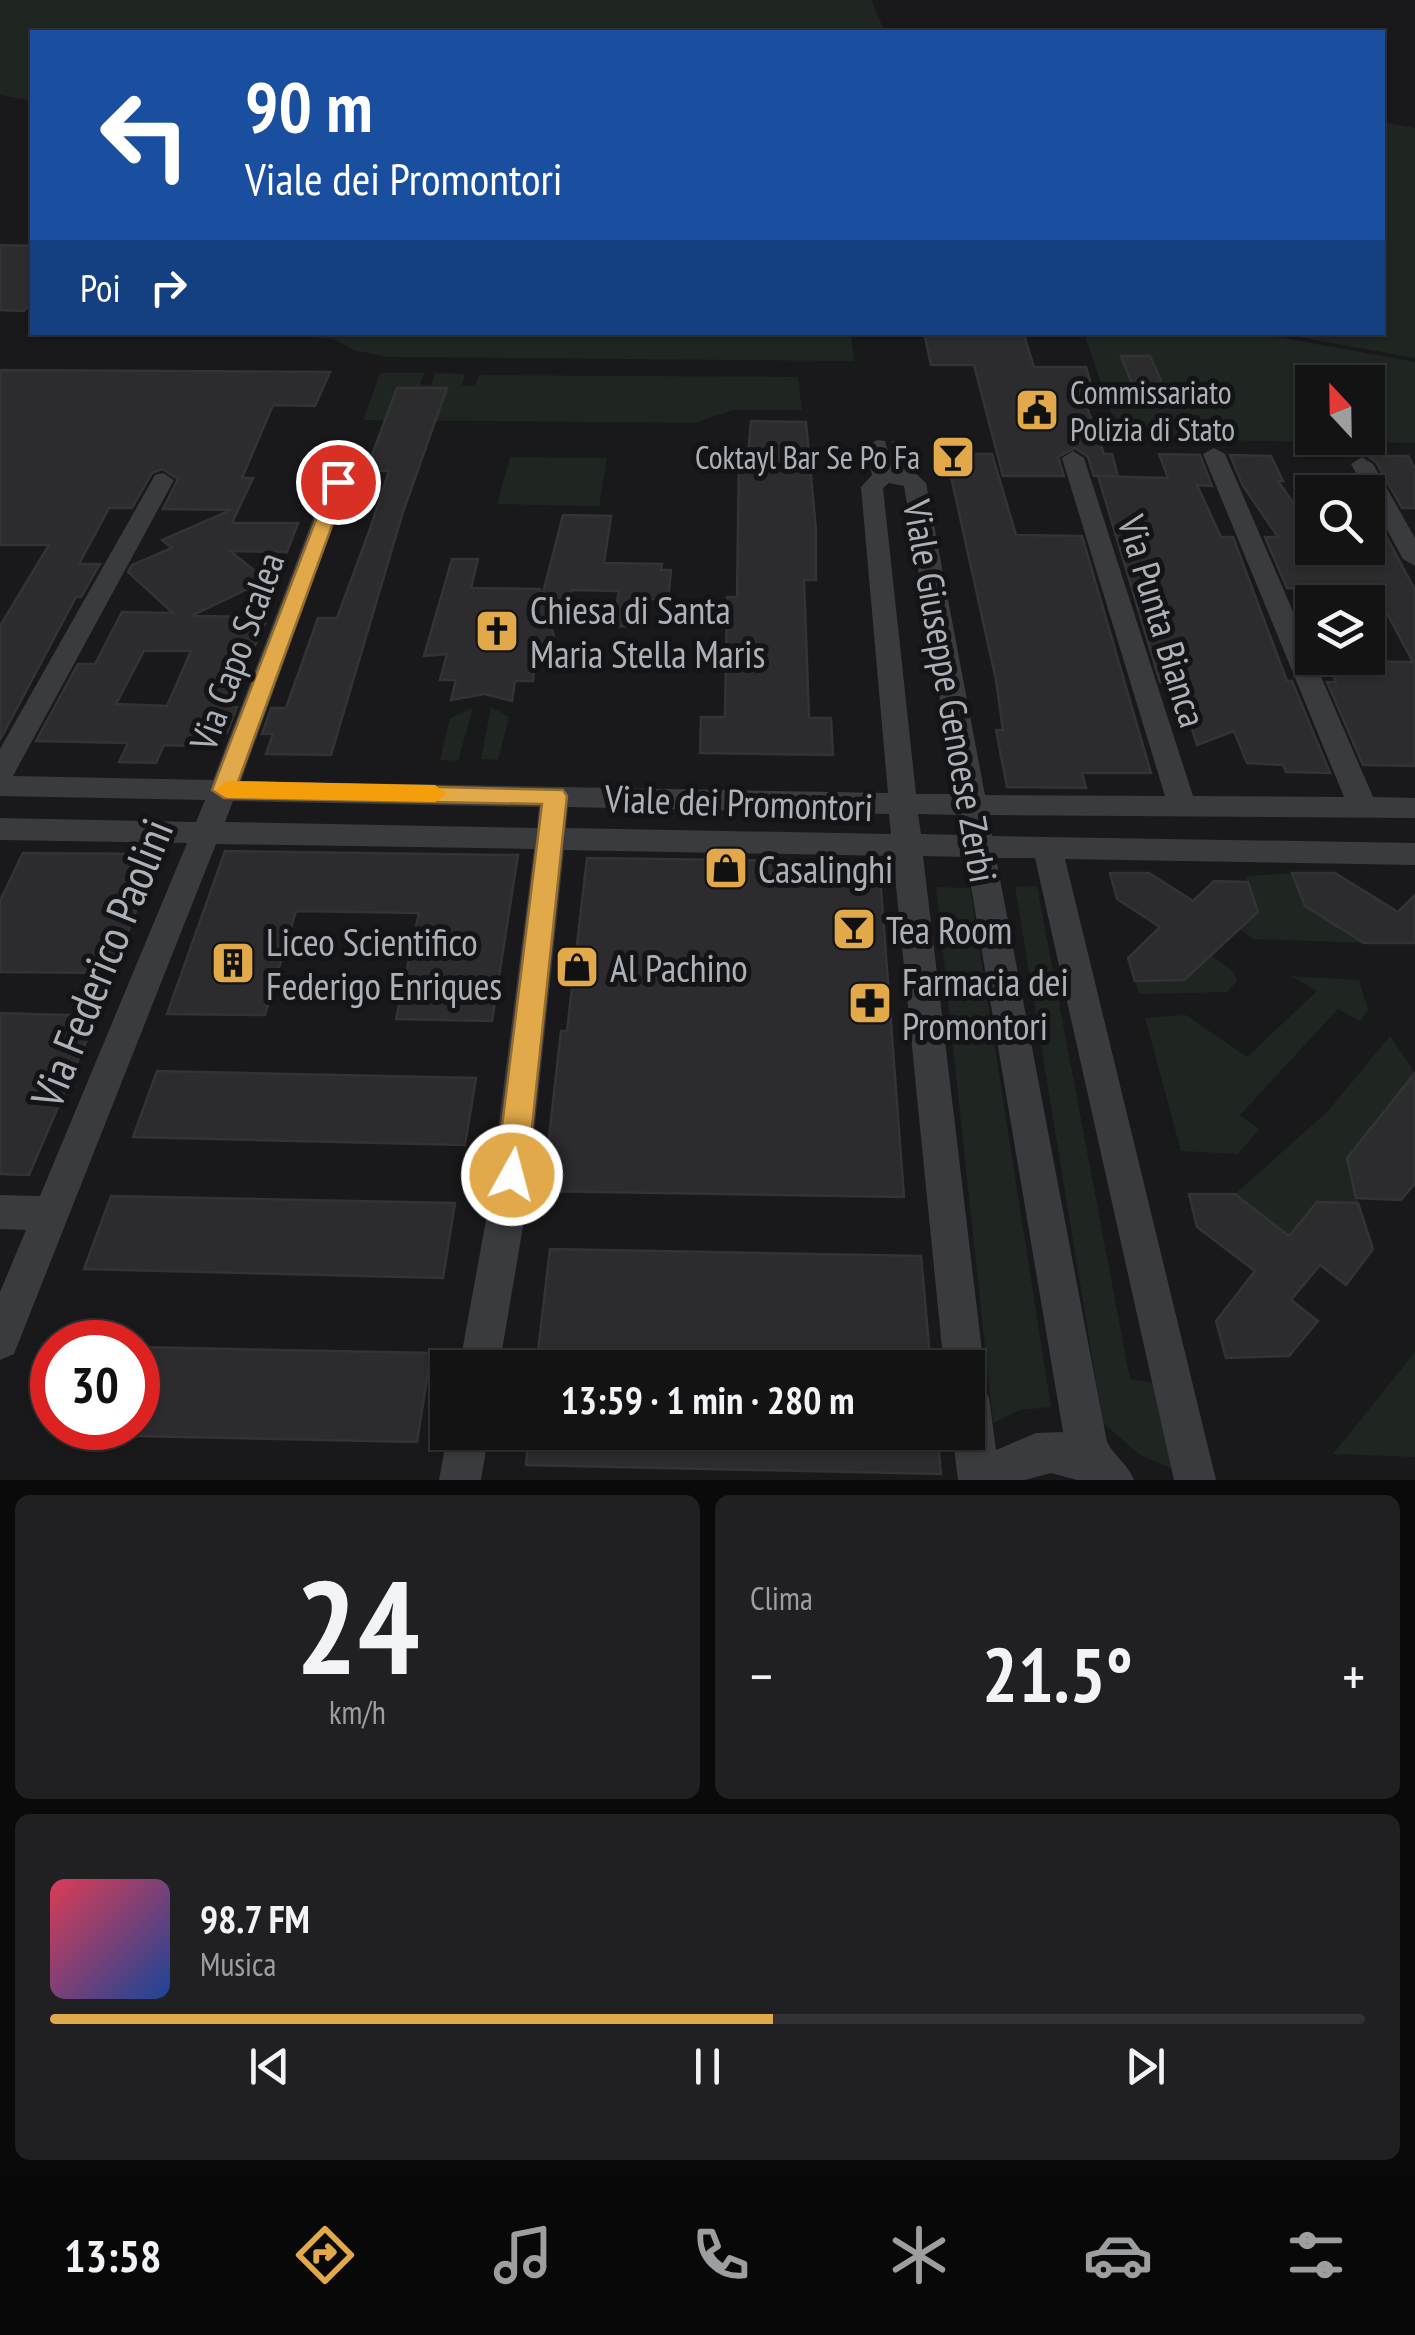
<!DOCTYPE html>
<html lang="it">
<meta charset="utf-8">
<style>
body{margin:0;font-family:"PT Sans Narrow",sans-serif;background:#202022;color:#f1f3f6;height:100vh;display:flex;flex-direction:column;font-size:38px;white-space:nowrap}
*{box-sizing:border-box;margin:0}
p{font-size:32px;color:#9d9ea0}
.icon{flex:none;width:55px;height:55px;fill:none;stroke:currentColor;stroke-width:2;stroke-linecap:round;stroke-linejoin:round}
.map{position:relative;height:1480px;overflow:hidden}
.drawer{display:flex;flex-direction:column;gap:15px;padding:15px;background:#0a0a0b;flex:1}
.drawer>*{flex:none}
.hud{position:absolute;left:30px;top:30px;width:1355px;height:305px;border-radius:0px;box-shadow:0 2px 8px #0004,0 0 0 2px #323234;background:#1a4fa0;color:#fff;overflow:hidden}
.needle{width:65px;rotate:338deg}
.tools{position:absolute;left:1295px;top:365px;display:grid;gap:20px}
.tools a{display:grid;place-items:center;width:90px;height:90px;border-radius:0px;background:#131314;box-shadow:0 2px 8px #0004,0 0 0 2px #323234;font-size:50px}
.speed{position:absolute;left:30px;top:1320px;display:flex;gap:20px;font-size:50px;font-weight:700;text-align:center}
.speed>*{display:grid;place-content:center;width:130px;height:130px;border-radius:50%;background:#131314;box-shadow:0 2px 8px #0004,0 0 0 2px #323234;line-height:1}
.speed .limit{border:15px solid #d22;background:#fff;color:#111}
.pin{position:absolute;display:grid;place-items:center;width:85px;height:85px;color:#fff;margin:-42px;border:5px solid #fff;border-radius:50%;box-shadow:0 2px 10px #0007}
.me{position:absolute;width:110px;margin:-55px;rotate:7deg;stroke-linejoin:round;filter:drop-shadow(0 0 8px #0008)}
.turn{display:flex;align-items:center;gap:35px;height:210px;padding:0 50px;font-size:45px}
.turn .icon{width:130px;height:130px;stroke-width:2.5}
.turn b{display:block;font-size:70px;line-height:85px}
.then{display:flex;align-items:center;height:95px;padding:0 50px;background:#0003;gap:20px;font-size:38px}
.big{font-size:75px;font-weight:700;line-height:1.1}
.drawer .card{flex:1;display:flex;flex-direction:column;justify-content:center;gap:15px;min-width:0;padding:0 35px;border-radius:15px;background:#202022}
.drawer .dial{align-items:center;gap:0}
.dial b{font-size:130px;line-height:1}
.song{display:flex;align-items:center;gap:30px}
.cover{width:120px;height:120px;border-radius:15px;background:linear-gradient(135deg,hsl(350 70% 55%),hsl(220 70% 35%))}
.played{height:10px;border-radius:5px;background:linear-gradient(90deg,#e2a94a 55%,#323234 55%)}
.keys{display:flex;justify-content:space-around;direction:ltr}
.heat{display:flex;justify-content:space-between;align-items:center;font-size:55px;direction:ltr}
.drawer .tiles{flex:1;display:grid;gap:15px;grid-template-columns:1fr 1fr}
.card:last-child{grid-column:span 2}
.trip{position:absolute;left:430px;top:1350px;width:555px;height:100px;border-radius:0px;background:#131314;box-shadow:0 2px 8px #0004,0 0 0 2px #323234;font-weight:700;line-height:100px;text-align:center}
.menu{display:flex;height:160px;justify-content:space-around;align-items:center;background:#080808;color:#9d9ea0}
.menu .icon{width:70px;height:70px}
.menu .on{color:#e2a94a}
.menu b{font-size:45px;color:#f1f3f6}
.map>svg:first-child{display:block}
.green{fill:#1f2520;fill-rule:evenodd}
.building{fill:#2c2c2f;stroke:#333336;stroke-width:2.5;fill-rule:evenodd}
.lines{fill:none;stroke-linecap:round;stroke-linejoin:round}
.street{fill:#3a3b3f;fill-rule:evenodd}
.route{fill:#e2a94a;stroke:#936e30;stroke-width:2.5}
.slow{fill:#f59e0b}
.labels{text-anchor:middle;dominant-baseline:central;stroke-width:10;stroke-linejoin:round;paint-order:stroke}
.far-poi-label{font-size:32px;fill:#acb1b9;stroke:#141416;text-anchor:start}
.poi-label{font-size:38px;fill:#acb1b9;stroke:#141416;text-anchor:start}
.street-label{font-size:38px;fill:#acb1b9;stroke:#141416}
.near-street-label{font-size:45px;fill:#acb1b9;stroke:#141416}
</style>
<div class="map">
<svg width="1415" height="1480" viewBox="0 0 1415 1480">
<rect width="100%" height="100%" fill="#19191b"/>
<g class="green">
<polygon points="0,0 871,0 885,32 32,32 32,101 0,95"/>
<polygon points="1383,122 1415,128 1415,358 1277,333 1382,332"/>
<polygon points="267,333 851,333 854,361 386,357 354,350 333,339"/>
<path d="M1084 333H1257L1415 362V443L1120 439ZM1312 382H1368V438H1312Z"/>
<polygon points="380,373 424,373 420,385 431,385 435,373 465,374 462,385 475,386 479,375 798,377 802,410 733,410 695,423 363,420"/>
<polygon points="510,457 607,458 599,506 497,504"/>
<polygon points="491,707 509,717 498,760 481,759"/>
<polygon points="473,708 458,761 440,760 450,718"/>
<polygon points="1292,873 1305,907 1364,943 1253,939 1238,928 1258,912 1246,876"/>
<polygon points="1037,886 1130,1379 1155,1383 1172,1469 1140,1455 1103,1423 1015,887"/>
<polygon points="936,887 970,888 1051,1407 1020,1410 993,1423"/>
<polygon points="1209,954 1233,971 1237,981 1227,992 1139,994 1135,981 1184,980"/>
<polygon points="1291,976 1359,980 1368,1010 1360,1021 1338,1009 1240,1115 1259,1129 1238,1154 1181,1151 1145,1018 1186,1015 1247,1057 1317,991"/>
<polygon points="1390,1036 1415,1073 1347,1158 1358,1203 1317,1202 1289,1235 1235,1194 1327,1112"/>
<polygon points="1415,1352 1415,1457 1333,1454"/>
</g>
<g class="building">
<polygon points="0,245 32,246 32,301 24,311 0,310"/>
<polygon points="924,332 1023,332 1034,367 1086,367 1094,394 1082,394 1104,454 1112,454 1118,476 1094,476 1088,457 1075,448 1058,457 1064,476 1003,476 974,365 931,365"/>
<polygon points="1121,356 1150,356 1167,394 1136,394"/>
<path d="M0 370 330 372 315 406 273 405 242 478H253L232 523H298L287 552 230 551 266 580 191 616 268 617 227 707H237L227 733 197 732 192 746 164 745 156 763 119 762 128 743 36 741 78 664H95L122 612 173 613 128 572 132 565 172 548 162 540 231 510 163 509 178 479 162 469 152 473 132 508H109L79 564H100L81 597H76L0 740V626L49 545H0ZM144 651H191L167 706 116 704Z"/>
<polygon points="397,388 447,388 403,512 331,755 266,754 273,734 262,734 271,708 286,708 318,618 337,618 370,529 389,471 366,471"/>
<polygon points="751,421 806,422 816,530 816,580 804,580 809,718 831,718 833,755 700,753 701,717 725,717 727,597 737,597 739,454 748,454"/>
<polygon points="946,454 992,454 1016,535 1082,536 1151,773 1082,773 1086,788 1007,787 996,730 1003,730 996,680"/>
<polygon points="1159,454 1200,455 1212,486 1197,485 1221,537 1233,537 1287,681 1292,681 1330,773 1286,772 1283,765 1247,763 1234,731 1197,745 1178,683 1160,682 1098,476 1168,478"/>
<polygon points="1230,455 1271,456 1283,481 1278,481 1305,520 1316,550 1368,550 1368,502 1415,590 1415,766 1363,765 1327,682 1336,682 1331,671 1339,671 1334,661 1413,662 1378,597 1370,591 1287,588 1265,537 1278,537 1243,486"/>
<polygon points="1368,456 1408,456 1415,469 1415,508 1402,508 1376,462"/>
<polygon points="563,515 611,516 604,563 662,564 661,570 671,570 668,600 646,599 642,627 613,626 619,591 571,590 569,607 546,607 558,652 534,670 533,681 515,681 512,701 485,694 451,700 456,680 440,680 447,654 424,656 452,559 478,559 471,588 540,589 542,597"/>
<polygon points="225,851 518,855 492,1021 396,1019 419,913 296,911 265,1015 167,1014"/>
<polygon points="23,853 158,854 112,973 0,972 0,901"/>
<polygon points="587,858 879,862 904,1197 543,1191 561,1031 567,1031"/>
<polygon points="1110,873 1149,873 1193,901 1214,881 1248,882 1258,912 1184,980 1135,981 1128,958 1160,927 1117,899"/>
<polygon points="1292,873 1335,873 1398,912 1415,895 1415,943 1364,943 1305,906"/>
<polygon points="0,1013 97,1016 29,1175 0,1174"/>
<polygon points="157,1071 476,1078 465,1145 133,1137"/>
<polygon points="1415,1073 1415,1183 1401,1200 1356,1198 1347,1158"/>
<polygon points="1189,1194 1235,1194 1289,1236 1317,1202 1358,1203 1373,1249 1346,1285 1320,1265 1291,1300 1318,1321 1289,1356 1226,1358 1216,1321 1255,1271 1197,1227"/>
<polygon points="111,1196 455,1203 443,1278 84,1269"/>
<polygon points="550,1249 921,1256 931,1368 536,1368"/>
<polygon points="138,1347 431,1353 417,1442 138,1436"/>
<polygon points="529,1432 937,1432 941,1474 526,1465"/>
</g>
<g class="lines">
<g class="street">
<path d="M877 440 885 441 890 459 892 441H908L914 472 926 483 985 795 1165 796 1062 458 1073 451 1084 458 1193 796 1344 797 1203 454 1214 448 1225 454 1373 797 1415 798V818L988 815 992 836 1415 843V865L1065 859 1216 1480H1174L1035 858H996L1107 1442C1115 1457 1128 1464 1134 1480H1077L1051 1473 1025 1480H958L952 1432H968V1368H944L893 856 564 850 526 1209 499 1368H459L488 1209 534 849 216 844 14 1354 0 1360V1292L26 1230 0 1229V1195L40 1196 187 843 0 840V818L196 822 205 800 0 796V749L155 475 163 473 174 480 13 776 213 780 327 482 338 475 349 482 241 781 888 793 861 487 872 475 866 446ZM889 483 904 486 956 794H916L883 488ZM233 801 539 807 537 828 225 822ZM568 807 889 814 891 834 566 828ZM918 814 959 815 963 835 921 834ZM923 856 966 857 1063 1432 1036 1433 996 1450 989 1397 979 1381 984 1368Z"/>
<polygon points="1362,457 1373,464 1415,538 1415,566 1403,559 1351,464"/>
<polygon points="448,1431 489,1432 481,1480 439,1480"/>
</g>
</g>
<polygon class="route" points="332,478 348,482 238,782 563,790 567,796 527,1175 522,1185 512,1189 501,1185 496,1175 542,804 224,798 212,790"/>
<polygon class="slow" points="227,781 435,785 447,794 435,802 227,798 215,790"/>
<defs>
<symbol id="civic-square" viewBox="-11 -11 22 22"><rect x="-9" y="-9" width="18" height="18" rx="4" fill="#e2a94a" stroke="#141416"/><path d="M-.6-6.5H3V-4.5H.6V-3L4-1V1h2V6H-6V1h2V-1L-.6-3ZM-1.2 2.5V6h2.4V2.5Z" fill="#111"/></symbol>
<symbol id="bar-square" viewBox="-11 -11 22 22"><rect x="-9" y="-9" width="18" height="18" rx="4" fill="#e2a94a" stroke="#141416"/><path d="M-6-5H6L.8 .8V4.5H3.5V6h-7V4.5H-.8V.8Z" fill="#111"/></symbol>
<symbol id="church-square" viewBox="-11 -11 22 22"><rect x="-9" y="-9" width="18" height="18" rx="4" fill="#e2a94a" stroke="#141416"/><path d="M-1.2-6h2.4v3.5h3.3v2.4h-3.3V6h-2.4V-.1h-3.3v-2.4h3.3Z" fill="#111"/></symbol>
<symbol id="shop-square" viewBox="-11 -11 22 22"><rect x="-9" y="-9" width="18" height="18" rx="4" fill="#e2a94a" stroke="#141416"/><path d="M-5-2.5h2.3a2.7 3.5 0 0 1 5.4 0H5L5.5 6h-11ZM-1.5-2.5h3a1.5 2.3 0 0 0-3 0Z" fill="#111"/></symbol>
<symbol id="building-square" viewBox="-11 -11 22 22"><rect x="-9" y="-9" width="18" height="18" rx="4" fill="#e2a94a" stroke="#141416"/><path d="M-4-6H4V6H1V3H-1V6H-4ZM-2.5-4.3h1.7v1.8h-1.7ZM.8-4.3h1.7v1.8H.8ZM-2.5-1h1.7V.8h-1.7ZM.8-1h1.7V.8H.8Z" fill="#111"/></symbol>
<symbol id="pharmacy-square" viewBox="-11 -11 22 22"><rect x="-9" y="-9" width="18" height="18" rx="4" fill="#e2a94a" stroke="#141416"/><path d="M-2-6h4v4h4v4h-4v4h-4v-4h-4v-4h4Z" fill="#111"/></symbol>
</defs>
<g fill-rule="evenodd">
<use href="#civic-square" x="1012" y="385" width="50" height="50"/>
<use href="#bar-square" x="928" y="432" width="50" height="50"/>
<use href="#church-square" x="472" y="606" width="50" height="50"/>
<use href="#shop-square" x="701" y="843" width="50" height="50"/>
<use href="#bar-square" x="829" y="904" width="50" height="50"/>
<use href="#building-square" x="208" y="938" width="50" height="50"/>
<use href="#shop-square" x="552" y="942" width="50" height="50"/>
<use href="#pharmacy-square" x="845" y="978" width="50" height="50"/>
</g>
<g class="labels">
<g class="far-poi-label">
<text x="1070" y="392">Commissariato<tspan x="1070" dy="37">Polizia di Stato</tspan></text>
<text x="920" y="457" text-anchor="end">Coktayl Bar Se Po Fa</text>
</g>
<g class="poi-label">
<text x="530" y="609">Chiesa di Santa<tspan x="530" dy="44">Maria Stella Maris</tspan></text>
<text x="758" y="868">Casalinghi</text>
<text x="886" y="929">Tea Room</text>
<text x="266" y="941">Liceo Scientifico<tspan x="266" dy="44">Federigo Enriques</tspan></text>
<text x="610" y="967">Al Pachino</text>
<text x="902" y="981">Farmacia dei<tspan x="902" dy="44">Promontori</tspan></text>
</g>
<g class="street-label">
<text transform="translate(1163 621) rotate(73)">Via Punta Bianca</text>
<text transform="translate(236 651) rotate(-70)">Via Capo Scalea</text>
<text transform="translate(951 691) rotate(80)">Viale Giuseppe Genoese Zerbi</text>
<text transform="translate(739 802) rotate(2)">Viale dei Promontori</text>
</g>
<g class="near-street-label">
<text transform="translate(101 963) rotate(-68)">Via Federico Paolini</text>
</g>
</g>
</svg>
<div class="tools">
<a><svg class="needle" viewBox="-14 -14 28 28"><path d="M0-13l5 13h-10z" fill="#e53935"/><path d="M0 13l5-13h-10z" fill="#9d9ea0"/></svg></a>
<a><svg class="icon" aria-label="search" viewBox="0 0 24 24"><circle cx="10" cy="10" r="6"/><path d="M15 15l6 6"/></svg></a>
<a><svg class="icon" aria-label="layers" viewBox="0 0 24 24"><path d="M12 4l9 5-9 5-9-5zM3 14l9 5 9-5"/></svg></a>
</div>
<div class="speed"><div class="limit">30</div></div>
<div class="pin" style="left:338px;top:482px;background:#d93025"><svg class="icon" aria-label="arrive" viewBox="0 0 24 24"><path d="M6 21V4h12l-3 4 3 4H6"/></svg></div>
<svg class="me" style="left:512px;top:1175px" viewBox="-20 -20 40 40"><circle r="17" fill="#e2a94a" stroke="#fff" stroke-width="3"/><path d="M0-11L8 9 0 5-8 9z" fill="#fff"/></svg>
<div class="trip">13:59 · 1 min · 280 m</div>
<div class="hud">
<div class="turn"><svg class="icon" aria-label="left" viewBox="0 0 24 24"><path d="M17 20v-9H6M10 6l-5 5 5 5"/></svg><div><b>90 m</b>Viale dei Promontori</div></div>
<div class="then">Poi<svg class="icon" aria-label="right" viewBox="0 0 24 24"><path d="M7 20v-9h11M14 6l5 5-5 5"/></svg></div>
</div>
</div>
<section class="drawer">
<div class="tiles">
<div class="card dial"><b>24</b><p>km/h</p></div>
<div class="card"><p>Clima</p>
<div class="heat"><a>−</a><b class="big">21.5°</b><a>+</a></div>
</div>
<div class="card">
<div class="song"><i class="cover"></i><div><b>98.7 FM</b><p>Musica</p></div></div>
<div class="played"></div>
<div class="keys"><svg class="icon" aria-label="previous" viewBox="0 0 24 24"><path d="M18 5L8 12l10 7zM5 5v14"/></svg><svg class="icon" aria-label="pause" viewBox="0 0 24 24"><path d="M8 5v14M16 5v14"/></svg><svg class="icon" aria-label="next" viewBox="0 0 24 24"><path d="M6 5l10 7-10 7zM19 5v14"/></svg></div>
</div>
</div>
</section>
<nav class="menu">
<b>13:58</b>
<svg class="icon on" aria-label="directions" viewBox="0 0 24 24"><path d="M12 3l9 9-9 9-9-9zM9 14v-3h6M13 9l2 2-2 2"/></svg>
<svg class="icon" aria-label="music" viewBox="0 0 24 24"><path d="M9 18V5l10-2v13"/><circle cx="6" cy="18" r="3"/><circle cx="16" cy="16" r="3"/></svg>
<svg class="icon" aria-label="phone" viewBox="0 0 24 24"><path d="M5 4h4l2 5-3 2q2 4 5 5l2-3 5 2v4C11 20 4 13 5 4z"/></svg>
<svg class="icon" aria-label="climate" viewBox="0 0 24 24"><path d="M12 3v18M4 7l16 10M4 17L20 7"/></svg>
<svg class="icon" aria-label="car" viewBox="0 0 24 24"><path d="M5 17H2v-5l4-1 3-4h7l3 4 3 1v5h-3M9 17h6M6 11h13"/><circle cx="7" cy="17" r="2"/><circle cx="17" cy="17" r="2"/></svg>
<svg class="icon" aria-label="filters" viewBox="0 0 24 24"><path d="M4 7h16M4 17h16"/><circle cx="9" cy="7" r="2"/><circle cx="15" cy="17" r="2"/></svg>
</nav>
